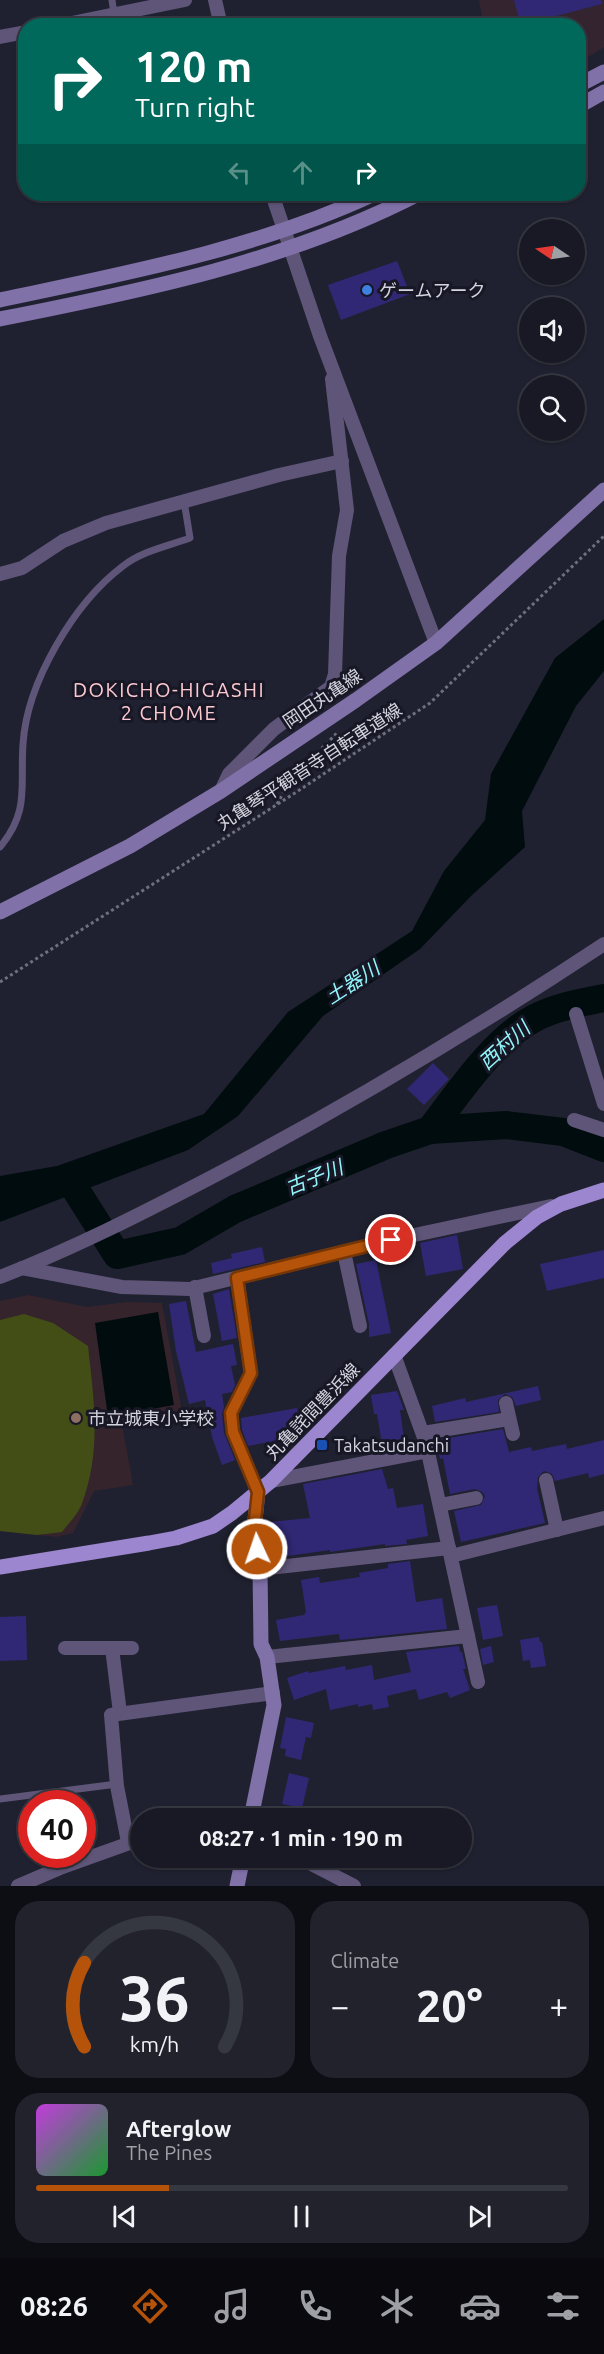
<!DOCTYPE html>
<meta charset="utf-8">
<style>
body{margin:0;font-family:Ubuntu,"Noto Sans JP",sans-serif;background:#21222c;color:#f1f3f6;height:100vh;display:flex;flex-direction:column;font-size:22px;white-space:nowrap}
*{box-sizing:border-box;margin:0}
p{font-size:20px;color:#9fa0a6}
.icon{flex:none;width:33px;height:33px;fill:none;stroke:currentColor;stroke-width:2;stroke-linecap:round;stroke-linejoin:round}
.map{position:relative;height:1886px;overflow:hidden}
.details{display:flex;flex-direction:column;gap:15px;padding:15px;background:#0d0e14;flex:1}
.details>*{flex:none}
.guide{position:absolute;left:18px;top:18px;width:568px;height:183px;border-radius:24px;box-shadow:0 2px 4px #0004,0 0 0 2px #363841;background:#00695c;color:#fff;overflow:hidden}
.needle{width:39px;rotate:283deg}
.buttons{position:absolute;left:519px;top:219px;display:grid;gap:12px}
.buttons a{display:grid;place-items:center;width:66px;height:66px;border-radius:50%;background:#181924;box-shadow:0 2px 4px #0004,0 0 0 2px #363841;font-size:30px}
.speed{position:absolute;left:18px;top:1790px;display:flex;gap:12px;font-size:30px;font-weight:700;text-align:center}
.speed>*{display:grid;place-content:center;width:78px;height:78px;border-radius:50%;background:#181924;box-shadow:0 2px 4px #0004,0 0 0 2px #363841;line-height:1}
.speed .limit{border:9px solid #d22;background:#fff;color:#111}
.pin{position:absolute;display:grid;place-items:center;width:51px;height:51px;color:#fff;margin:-26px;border:3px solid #fff;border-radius:50%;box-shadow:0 2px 6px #0007}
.me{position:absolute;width:66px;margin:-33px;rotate:357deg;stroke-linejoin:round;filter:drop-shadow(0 0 4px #0008)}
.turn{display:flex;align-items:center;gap:21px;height:126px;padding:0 18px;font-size:27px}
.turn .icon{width:78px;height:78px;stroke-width:2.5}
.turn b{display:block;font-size:42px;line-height:51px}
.lanes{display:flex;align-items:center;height:57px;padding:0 18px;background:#0003;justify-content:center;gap:30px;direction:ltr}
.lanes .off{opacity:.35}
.big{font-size:45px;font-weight:600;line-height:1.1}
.details .card{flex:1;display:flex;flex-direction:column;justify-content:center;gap:9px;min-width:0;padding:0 21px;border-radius:24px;background:#21222c}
.details .dial{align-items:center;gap:0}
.dial svg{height:156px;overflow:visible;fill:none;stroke:#363841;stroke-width:7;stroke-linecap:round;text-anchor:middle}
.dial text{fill:#f1f3f6;stroke:none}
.song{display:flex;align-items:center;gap:18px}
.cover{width:72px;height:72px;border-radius:9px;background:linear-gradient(135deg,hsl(290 70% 55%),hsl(130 70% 35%))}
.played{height:6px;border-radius:3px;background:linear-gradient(90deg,#b45309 25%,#363841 25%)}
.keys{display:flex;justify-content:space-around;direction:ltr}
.heat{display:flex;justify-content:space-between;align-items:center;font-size:33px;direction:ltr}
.details .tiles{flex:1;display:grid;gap:15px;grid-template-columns:1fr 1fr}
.card:last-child{grid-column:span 2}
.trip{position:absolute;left:130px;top:1808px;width:342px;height:60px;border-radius:30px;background:#181924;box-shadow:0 2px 4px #0004,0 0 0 2px #363841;font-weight:600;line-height:60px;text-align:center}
.menu{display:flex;height:96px;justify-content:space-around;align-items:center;background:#0a0a0e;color:#9fa0a6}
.menu .icon{width:42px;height:42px}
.menu .current{color:#b45309}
.menu b{font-size:27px;color:#f1f3f6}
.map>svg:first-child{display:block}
.commercial{fill:#332430}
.education{fill:#35242c}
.green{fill:#424e16}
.water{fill:#000c0d}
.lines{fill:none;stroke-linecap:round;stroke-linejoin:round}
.river{stroke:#000c0d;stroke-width:28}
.building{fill:#312875}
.path{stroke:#6f707d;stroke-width:3;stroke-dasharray:3 3;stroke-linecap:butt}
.lane{stroke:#5e5578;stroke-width:7}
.street{stroke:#5e5578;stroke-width:14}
.secondary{stroke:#8071a9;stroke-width:15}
.primary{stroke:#9b86cf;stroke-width:15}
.route-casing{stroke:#753606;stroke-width:15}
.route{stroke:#b45309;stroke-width:10}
.shop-dot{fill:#3f7fe0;stroke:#171726;stroke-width:2}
.education-dot{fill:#8d6e63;stroke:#171726;stroke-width:2}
.transit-dot{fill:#1a4fb4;stroke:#171726;stroke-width:2}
.labels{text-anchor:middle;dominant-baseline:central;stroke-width:6;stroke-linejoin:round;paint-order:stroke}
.poi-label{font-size:18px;fill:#d3d4de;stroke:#171726;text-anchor:start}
.street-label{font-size:18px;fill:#d3d4de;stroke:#171726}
.neighbourhood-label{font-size:20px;letter-spacing:1.5px;fill:#fdc9d1;stroke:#171726}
.water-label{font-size:20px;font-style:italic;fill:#92f5f9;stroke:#171726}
</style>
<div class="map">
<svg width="604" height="1886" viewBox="0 0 604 1886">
<rect width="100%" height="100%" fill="#202130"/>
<polygon class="commercial" points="479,0 604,0 604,47 579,63 579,26 421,26 472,20 482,16"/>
<polygon class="education" points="28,1295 87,1307 127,1302 162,1303 182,1412 122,1424 133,1485 94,1491 73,1533 56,1537 0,1531 0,1301"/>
<path class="green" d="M24 1314 53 1323 88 1346C94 1401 102 1452 81 1506 77 1515 68 1524 62 1532L37 1535 0 1531V1320Z"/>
<g class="water">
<polygon points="604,619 604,671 576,706 522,811 525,847 471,896 420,949 323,1016 238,1116 188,1150 0,1222 0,1176 57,1166 204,1114 288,1012 412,931 444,871 485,820 491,774 555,658"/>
<polygon points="158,1312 174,1405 108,1417 95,1323"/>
</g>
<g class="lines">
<g class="river">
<path d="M430 1130C457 1095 494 1039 533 1019 555 1007 580 1003 604 998"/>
<polyline points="69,1179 117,1255 180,1241 235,1209 386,1145 430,1130 506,1125 563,1132 604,1148"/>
</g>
</g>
<g class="building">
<polygon points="514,0 601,0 602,4 521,25"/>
<polygon points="397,261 410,294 341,320 328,285"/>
<polygon points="433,1063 449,1079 424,1105 407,1089"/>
<polygon points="457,1235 463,1269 426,1276 420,1243"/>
<polygon points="262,1247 265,1262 213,1274 211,1263 232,1258 231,1254"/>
<polygon points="604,1250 604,1278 547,1291 540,1264"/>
<polygon points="376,1260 391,1333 369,1337 369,1324 356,1264"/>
<polygon points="229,1289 237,1338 222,1341 213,1294"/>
<polygon points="186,1301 196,1352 233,1344 237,1365 231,1366 235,1385 232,1392 222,1394 224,1407 222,1414 224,1433 235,1460 222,1465 212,1437 205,1400 189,1404 176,1351 169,1304"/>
<polygon points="538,1386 541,1400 516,1406 512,1397 505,1394 498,1400 499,1412 435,1422 432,1406 465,1398 466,1402"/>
<polygon points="397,1391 404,1410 400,1410 405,1446 383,1450 377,1414 374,1414 371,1395"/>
<polygon points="297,1408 301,1436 248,1446 242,1430 241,1418"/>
<polygon points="503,1429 509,1452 531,1447 532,1451 566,1444 567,1449 604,1440 604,1474 589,1478 588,1473 555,1481 552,1474 544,1471 538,1477 537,1488 545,1523 461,1542 454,1511 481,1505 485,1496 482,1492 475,1489 450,1494 443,1458 440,1459 436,1440"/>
<polygon points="382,1469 388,1489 393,1488 397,1508 423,1504 428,1536 406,1540 407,1544 385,1546 385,1544 330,1552 330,1550 273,1558 269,1522 310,1518 303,1484"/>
<polygon points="410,1561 416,1602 442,1598 447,1629 340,1640 339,1634 280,1641 276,1620 304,1615 306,1612 301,1580 319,1577 320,1583 360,1577 359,1573 388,1568 388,1564"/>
<polygon points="497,1605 503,1636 483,1640 477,1608"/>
<polygon points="26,1616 27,1660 0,1661 0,1617"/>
<polygon points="539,1637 540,1642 542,1642 546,1666 531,1668 530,1660 523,1661 520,1640"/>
<polygon points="459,1646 460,1652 462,1652 466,1669 463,1669 470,1690 450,1698 447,1692 419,1700 416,1689 387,1696 389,1707 373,1710 372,1704 358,1707 358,1704 330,1710 326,1689 294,1700 287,1678 308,1671 309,1673 345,1666 346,1670 372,1665 374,1680 411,1672 406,1652"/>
<polygon points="491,1646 494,1662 483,1665 480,1649"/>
<polygon points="286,1717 314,1723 311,1738 306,1737 301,1760 285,1756 286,1749 280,1748"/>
<polygon points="289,1773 309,1778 302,1808 282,1804"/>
</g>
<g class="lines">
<g class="path">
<polyline points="277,804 291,779 338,732"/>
<polyline points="0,982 295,793 430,703 604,536"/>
</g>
<g class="lane">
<polyline points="112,0 114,14"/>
<path d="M0 847C30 811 20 786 23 744 27 682 74 603 123 566 142 551 168 546 190 538L184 501"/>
<polyline points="0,1799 117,1784"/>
</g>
<g class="street">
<polyline points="215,0 221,26"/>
<polyline points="57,26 185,0"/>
<polyline points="0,37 26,32"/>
<polyline points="272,194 320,336 436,643"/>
<polyline points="0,574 22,568 63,541 106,523 279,475 342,461"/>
<polyline points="221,791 229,774 274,729 331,687 335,674 339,556 347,510 332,379"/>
<polyline points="576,1014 604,1104"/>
<polyline points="574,1120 604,1130"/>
<polyline points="344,1252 360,1326"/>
<polyline points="22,1268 122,1287 190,1289 391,1240 551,1206"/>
<path d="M0 1277C72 1249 141 1214 210 1178 345 1107 477 1028 604 944"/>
<polyline points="237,1278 251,1373 231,1413 233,1432 258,1492"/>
<polyline points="195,1287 204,1336"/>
<polyline points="394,1355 426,1443 478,1682"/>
<polyline points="506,1403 513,1434"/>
<polyline points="423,1433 509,1419"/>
<polyline points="546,1480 557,1530"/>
<polyline points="271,1481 428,1451"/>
<polyline points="440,1505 476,1498"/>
<polyline points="451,1556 604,1518"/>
<polyline points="260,1569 449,1548"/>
<polyline points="65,1648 132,1648"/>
<polyline points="112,1648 120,1713"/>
<polyline points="267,1657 468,1636"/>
<polyline points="128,1842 117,1786 111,1715 273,1693"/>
<polyline points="298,1857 354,1886"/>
<polyline points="18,1886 60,1868 141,1839"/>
</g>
<g class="secondary">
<polyline points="579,85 604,72"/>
<polyline points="579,106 604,92"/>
<path d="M0 300C127 273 256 249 374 194"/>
<path d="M0 319C142 291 288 261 418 194"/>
<polyline points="0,912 130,846 221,791 356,700 436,643 604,490"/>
<polyline points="251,1818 274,1705 267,1657 261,1644 260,1569 254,1529 258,1492"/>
<polyline points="237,1886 243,1857"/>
</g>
<polyline class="primary" points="0,1567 149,1543 176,1538 213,1526 232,1513 271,1481 505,1243 537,1217 561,1204 604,1190"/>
</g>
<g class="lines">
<defs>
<polyline id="route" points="257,1549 254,1529 258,1492 233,1432 231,1413 251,1373 237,1278 391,1240"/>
</defs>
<use href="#route" class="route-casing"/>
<use href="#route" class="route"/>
</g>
<circle class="shop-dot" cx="367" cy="290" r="6"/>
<circle class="education-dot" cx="76" cy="1418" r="6"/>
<rect class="transit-dot" x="316" y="1439" width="12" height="12" rx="3"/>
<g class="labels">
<g class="poi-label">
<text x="379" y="290">ゲームアーク</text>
<text x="88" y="1418">市立城東小学校</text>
<text x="334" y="1445">Takatsudanchi</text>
</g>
<g class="street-label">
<text transform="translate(322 698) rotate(-34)">岡田丸亀線</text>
<text transform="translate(309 766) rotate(-33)">丸亀琴平観音寺自転車道線</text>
<text transform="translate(312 1411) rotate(-46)">丸亀詫間豊浜線</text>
</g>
<g class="neighbourhood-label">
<text x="169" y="689">DOKICHO-HIGASHI<tspan x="169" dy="23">2 CHOME</tspan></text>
</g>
<g class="water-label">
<text transform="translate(352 982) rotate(-33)">土器川</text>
<text transform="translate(504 1045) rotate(-42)">西村川</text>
<text transform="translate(314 1177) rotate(-22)">古子川</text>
</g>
</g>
</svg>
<div class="buttons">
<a><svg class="needle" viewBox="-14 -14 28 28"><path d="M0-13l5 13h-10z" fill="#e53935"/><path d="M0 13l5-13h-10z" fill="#9fa0a6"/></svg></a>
<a><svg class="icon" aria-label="sound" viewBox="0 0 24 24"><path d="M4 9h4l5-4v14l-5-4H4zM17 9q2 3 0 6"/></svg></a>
<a><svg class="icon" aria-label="search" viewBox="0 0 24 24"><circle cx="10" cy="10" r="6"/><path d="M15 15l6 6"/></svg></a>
</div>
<div class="speed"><div class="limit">40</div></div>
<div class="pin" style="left:391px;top:1240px;background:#d93025"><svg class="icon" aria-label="arrive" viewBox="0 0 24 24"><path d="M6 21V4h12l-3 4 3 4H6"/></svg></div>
<svg class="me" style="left:257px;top:1549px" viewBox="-20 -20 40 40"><circle r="17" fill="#b45309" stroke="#fff" stroke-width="3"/><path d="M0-11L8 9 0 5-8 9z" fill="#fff"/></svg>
<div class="trip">08:27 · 1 min · 190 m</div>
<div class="guide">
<div class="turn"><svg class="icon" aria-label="right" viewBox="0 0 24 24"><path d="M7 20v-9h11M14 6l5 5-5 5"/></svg><div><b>120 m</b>Turn right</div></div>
<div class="lanes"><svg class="icon off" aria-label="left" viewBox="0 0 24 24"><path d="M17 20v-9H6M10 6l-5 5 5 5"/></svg><svg class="icon off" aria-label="ahead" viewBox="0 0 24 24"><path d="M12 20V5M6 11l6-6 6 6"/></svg><svg class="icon" aria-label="right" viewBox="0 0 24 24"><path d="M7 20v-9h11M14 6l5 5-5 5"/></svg></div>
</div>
</div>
<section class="details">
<div class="tiles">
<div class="card dial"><svg viewBox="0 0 100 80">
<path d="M14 69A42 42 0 1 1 86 69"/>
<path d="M14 69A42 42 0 0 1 14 26" stroke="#b45309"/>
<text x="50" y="56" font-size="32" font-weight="700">36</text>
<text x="50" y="72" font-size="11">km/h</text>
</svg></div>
<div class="card"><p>Climate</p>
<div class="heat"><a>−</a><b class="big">20°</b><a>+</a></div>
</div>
<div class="card">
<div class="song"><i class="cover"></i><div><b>Afterglow</b><p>The Pines</p></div></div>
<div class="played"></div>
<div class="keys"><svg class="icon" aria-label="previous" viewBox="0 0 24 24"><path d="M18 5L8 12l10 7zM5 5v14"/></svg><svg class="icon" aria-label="pause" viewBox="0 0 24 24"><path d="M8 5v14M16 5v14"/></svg><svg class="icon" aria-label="next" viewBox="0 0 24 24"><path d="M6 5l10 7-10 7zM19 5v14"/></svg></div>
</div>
</div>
</section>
<nav class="menu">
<b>08:26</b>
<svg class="icon current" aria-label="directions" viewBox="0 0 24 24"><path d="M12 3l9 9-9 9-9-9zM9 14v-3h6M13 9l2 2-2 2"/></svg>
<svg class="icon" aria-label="music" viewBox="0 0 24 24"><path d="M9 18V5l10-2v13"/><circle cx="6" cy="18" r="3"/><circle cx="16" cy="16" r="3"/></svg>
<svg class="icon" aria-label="phone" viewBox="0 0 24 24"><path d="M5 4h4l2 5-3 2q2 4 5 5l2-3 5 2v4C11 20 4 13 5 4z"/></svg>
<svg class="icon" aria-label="climate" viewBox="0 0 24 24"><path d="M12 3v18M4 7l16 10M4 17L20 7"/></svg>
<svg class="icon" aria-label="car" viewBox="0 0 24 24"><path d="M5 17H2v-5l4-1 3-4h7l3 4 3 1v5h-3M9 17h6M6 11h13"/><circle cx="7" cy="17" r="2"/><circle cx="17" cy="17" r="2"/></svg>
<svg class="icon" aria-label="filters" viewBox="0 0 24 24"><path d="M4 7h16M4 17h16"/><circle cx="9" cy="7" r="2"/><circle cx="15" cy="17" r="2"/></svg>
</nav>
